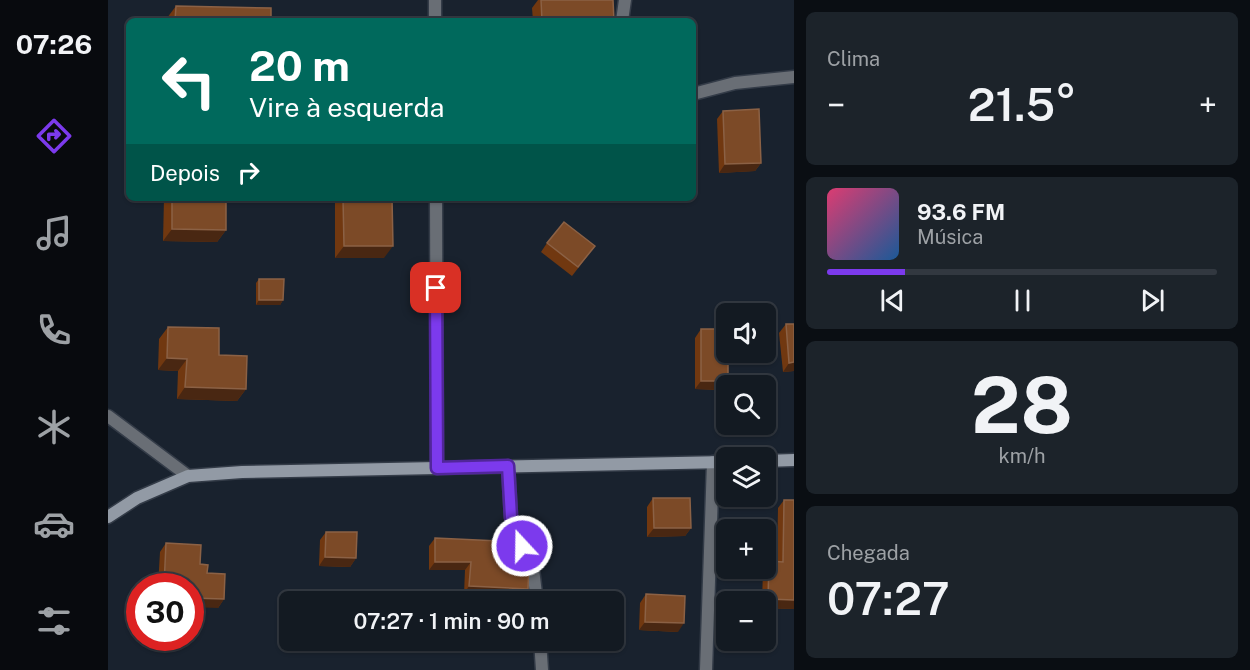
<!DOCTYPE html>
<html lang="pt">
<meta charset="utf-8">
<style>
body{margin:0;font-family:"Public Sans",sans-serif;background:#1c232a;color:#f1f3f6;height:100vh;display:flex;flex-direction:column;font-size:22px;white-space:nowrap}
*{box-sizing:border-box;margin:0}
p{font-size:20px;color:#9da1a5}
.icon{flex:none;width:33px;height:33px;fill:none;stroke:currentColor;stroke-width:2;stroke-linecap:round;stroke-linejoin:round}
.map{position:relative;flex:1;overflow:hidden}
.side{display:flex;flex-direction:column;gap:12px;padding:12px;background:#0a0e13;width:456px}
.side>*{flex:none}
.banner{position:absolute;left:18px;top:18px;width:570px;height:183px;border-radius:9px;box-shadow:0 2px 4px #0004,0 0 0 2px #323840;background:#00695c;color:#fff;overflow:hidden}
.tools{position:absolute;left:608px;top:303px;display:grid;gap:12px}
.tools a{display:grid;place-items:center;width:60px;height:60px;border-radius:9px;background:#131a22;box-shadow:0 2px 4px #0004,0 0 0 2px #323840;font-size:30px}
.speed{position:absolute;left:18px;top:573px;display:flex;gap:12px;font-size:30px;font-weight:700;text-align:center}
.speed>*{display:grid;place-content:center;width:78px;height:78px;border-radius:50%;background:#131a22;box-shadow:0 2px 4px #0004,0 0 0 2px #323840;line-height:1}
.speed .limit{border:9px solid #d22;background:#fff;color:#111}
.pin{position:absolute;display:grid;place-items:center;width:51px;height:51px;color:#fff;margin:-26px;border-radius:12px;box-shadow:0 3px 9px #0006}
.me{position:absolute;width:66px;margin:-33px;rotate:339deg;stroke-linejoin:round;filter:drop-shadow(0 0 4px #0008)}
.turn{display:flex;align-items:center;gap:21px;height:126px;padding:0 24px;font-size:27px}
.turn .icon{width:78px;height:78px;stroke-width:2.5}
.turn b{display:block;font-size:42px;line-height:51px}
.then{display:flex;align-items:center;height:57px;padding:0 24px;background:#0003;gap:12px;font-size:22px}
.big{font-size:45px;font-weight:600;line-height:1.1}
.side .tile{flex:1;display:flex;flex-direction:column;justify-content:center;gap:9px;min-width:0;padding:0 21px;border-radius:9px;background:#1c232a}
.side .dial{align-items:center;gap:0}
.dial b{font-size:78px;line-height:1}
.song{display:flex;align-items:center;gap:18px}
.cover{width:72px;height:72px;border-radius:9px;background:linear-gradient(135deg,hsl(340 70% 55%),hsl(210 70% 35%))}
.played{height:6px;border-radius:3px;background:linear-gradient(90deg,#7c3aed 20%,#323840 20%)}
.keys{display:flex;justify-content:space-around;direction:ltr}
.heat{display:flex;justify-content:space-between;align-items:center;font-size:33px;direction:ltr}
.trip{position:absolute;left:171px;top:591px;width:345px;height:60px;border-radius:9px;background:#131a22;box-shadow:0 2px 4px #0004,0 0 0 2px #323840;font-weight:600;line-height:60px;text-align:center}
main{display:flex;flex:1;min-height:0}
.menu{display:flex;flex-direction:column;width:108px;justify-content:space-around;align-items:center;background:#080a0e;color:#9da1a5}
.menu .icon{width:42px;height:42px}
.menu .current{color:#7c3aed}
.menu b{font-size:27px;color:#f1f3f6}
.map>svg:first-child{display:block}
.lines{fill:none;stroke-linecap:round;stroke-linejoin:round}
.minor-casing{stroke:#343c48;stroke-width:15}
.secondary-casing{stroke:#343c48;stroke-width:15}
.minor{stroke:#696e75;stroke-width:12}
.secondary{stroke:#929aa5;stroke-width:12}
.wall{fill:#713810}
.shaded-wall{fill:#492712}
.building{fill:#7c4a27;stroke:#8b6145;stroke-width:1.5}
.route-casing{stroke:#51269a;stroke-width:15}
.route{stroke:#7c3aed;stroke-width:10}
</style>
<main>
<nav class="menu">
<b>07:26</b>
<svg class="icon current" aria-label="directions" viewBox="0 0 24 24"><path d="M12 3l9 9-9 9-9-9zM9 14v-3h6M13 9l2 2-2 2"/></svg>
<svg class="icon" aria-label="music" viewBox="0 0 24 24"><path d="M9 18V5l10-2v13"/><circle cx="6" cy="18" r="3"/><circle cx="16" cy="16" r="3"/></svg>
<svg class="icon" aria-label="phone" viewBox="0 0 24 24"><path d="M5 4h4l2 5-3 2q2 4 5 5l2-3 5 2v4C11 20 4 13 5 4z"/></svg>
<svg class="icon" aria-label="climate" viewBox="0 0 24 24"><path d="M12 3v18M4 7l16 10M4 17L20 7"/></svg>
<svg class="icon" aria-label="car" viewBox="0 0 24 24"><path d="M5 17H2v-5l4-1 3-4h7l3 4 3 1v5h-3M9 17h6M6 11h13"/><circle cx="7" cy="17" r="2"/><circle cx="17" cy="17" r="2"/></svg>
<svg class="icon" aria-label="filters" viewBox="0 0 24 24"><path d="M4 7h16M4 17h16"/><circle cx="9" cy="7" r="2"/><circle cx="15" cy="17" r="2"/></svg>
</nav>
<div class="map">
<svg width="686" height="670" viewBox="0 0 686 670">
<rect width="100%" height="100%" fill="#19222e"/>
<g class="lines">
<defs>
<g id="minor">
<polyline points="327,0 327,21"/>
<polyline points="514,21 517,0"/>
<polyline points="585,94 627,83 686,77"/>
<polyline points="328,198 329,468"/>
<polyline points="0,416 80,476"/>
<polyline points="400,466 403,517 409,537 425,569 429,602"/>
<polyline points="432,640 434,670"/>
<polyline points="598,670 605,462"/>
</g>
<g id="secondary">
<polyline points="657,461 686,460"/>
<polyline points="0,517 29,498 80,476 134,472 618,462"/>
</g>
</defs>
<use href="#minor" class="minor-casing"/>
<use href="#secondary" class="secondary-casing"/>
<use href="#minor" class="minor"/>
<use href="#secondary" class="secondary"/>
</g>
<g class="wall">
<polygon points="430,0 505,0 506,21 425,21 424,8"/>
<polygon points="68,6 163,21 59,21 59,18"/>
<polygon points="615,111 653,163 647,171 611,173 609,119"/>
<polygon points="56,198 118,198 118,230 109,242 55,241"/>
<polygon points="227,198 284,198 276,258 227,258"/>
<polygon points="439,243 481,254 464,276 433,252"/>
<polygon points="151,279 175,300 172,305 148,305 148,283"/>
<polygon points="678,324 686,371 675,372 671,333"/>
<polygon points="60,327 111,355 138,389 129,401 69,399 70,371 50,370 51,339"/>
<polygon points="593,329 614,390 587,389 587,338"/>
<polygon points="545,498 583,528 577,536 539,537 539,507"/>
<polygon points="676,500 686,609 657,608 657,602 654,602 655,570 657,568 657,567 661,561 669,562 670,508"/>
<polygon points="218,532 248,558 242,567 211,566 212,540"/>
<polygon points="327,538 414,597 356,594 357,570 321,570 321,546"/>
<polygon points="58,543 92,564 99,573 116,599 110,608 82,586 50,586 52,552"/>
<polygon points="538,594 570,632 531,630 532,603"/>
</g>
<g class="shaded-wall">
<polygon points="653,163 647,171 611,173 617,164"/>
<polygon points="64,229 118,230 109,242 55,241"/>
<polygon points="236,246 285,246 276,258 227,258"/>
<polygon points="151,300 175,300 172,305 148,305"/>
<polygon points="59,358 79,359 70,371 50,370"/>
<polygon points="686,362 686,371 675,372 681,363"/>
<polygon points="593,381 620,381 614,390 587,389"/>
<polygon points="77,387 138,389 129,401 69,399"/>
<polygon points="546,528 583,528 577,536 539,537"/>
<polygon points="217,557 248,558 242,567 211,566"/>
<polygon points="327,562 363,562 357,570 321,570"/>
<polygon points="361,586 420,589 414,597 356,594"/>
<polygon points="82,598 116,599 110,608 82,607"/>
<polygon points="660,599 686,600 686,609 657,608 657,603"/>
<polygon points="537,622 576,623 570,632 531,630"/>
</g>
<g class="building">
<polygon points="433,0 505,0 506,21 434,21"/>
<polygon points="68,6 163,8 163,21 67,21"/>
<polygon points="651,109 653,163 617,164 615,111"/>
<polygon points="64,198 118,198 118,230 64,229"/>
<polygon points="235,198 284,198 285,246 236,246"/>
<polygon points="456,222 487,246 470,267 439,243"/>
<polygon points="151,279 176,279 175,300 151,300"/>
<polygon points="678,324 686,324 686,362 681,363"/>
<polygon points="60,327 111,328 111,355 139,356 138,389 77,387 79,359 59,358"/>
<polygon points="593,329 618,329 618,352 620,352 620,381 593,381"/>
<polygon points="545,498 582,498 583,528 546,528"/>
<polygon points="676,500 686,500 686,600 660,599 661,561 675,562"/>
<polygon points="218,532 249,532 248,558 217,557"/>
<polygon points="327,538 412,542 421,560 420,589 361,586 363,562 327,562"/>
<polygon points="58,543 93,545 92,564 100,565 99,573 117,574 116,599 82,598 82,586 56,586"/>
<polygon points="538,594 577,596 576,623 537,622"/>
</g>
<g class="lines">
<defs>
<polyline id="route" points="328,288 329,468 400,466 403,517 414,546"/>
</defs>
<use href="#route" class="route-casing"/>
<use href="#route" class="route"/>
</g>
</svg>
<div class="tools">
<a><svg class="icon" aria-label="sound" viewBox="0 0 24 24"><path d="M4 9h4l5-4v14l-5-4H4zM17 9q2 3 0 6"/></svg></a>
<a><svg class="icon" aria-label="search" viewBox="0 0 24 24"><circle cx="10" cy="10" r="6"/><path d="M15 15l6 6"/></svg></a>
<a><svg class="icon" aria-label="layers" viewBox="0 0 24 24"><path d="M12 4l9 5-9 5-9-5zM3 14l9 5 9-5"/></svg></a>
<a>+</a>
<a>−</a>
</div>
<div class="speed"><div class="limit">30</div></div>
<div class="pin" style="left:328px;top:288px;background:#d93025"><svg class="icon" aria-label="arrive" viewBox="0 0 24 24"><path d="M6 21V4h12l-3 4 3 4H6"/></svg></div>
<svg class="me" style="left:414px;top:546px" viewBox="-20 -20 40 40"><circle r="17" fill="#7c3aed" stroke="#fff" stroke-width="3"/><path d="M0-11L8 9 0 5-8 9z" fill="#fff"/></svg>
<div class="trip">07:27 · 1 min · 90 m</div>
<div class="banner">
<div class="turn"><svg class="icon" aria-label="left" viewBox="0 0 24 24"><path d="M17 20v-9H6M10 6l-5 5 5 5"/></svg><div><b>20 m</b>Vire à esquerda</div></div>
<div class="then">Depois<svg class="icon" aria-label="right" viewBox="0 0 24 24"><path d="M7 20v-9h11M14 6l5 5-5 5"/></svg></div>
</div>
</div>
<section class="side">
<div class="tile"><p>Clima</p>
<div class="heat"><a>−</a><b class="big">21.5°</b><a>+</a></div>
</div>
<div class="tile">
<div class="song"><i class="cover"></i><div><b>93.6 FM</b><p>Música</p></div></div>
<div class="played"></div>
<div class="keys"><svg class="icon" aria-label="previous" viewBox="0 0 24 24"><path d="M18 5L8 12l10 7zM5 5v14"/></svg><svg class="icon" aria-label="pause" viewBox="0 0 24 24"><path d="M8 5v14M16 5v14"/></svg><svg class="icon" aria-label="next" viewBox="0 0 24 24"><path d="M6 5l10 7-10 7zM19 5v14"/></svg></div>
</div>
<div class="tile dial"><b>28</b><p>km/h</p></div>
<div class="tile"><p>Chegada</p><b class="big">07:27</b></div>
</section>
</main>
